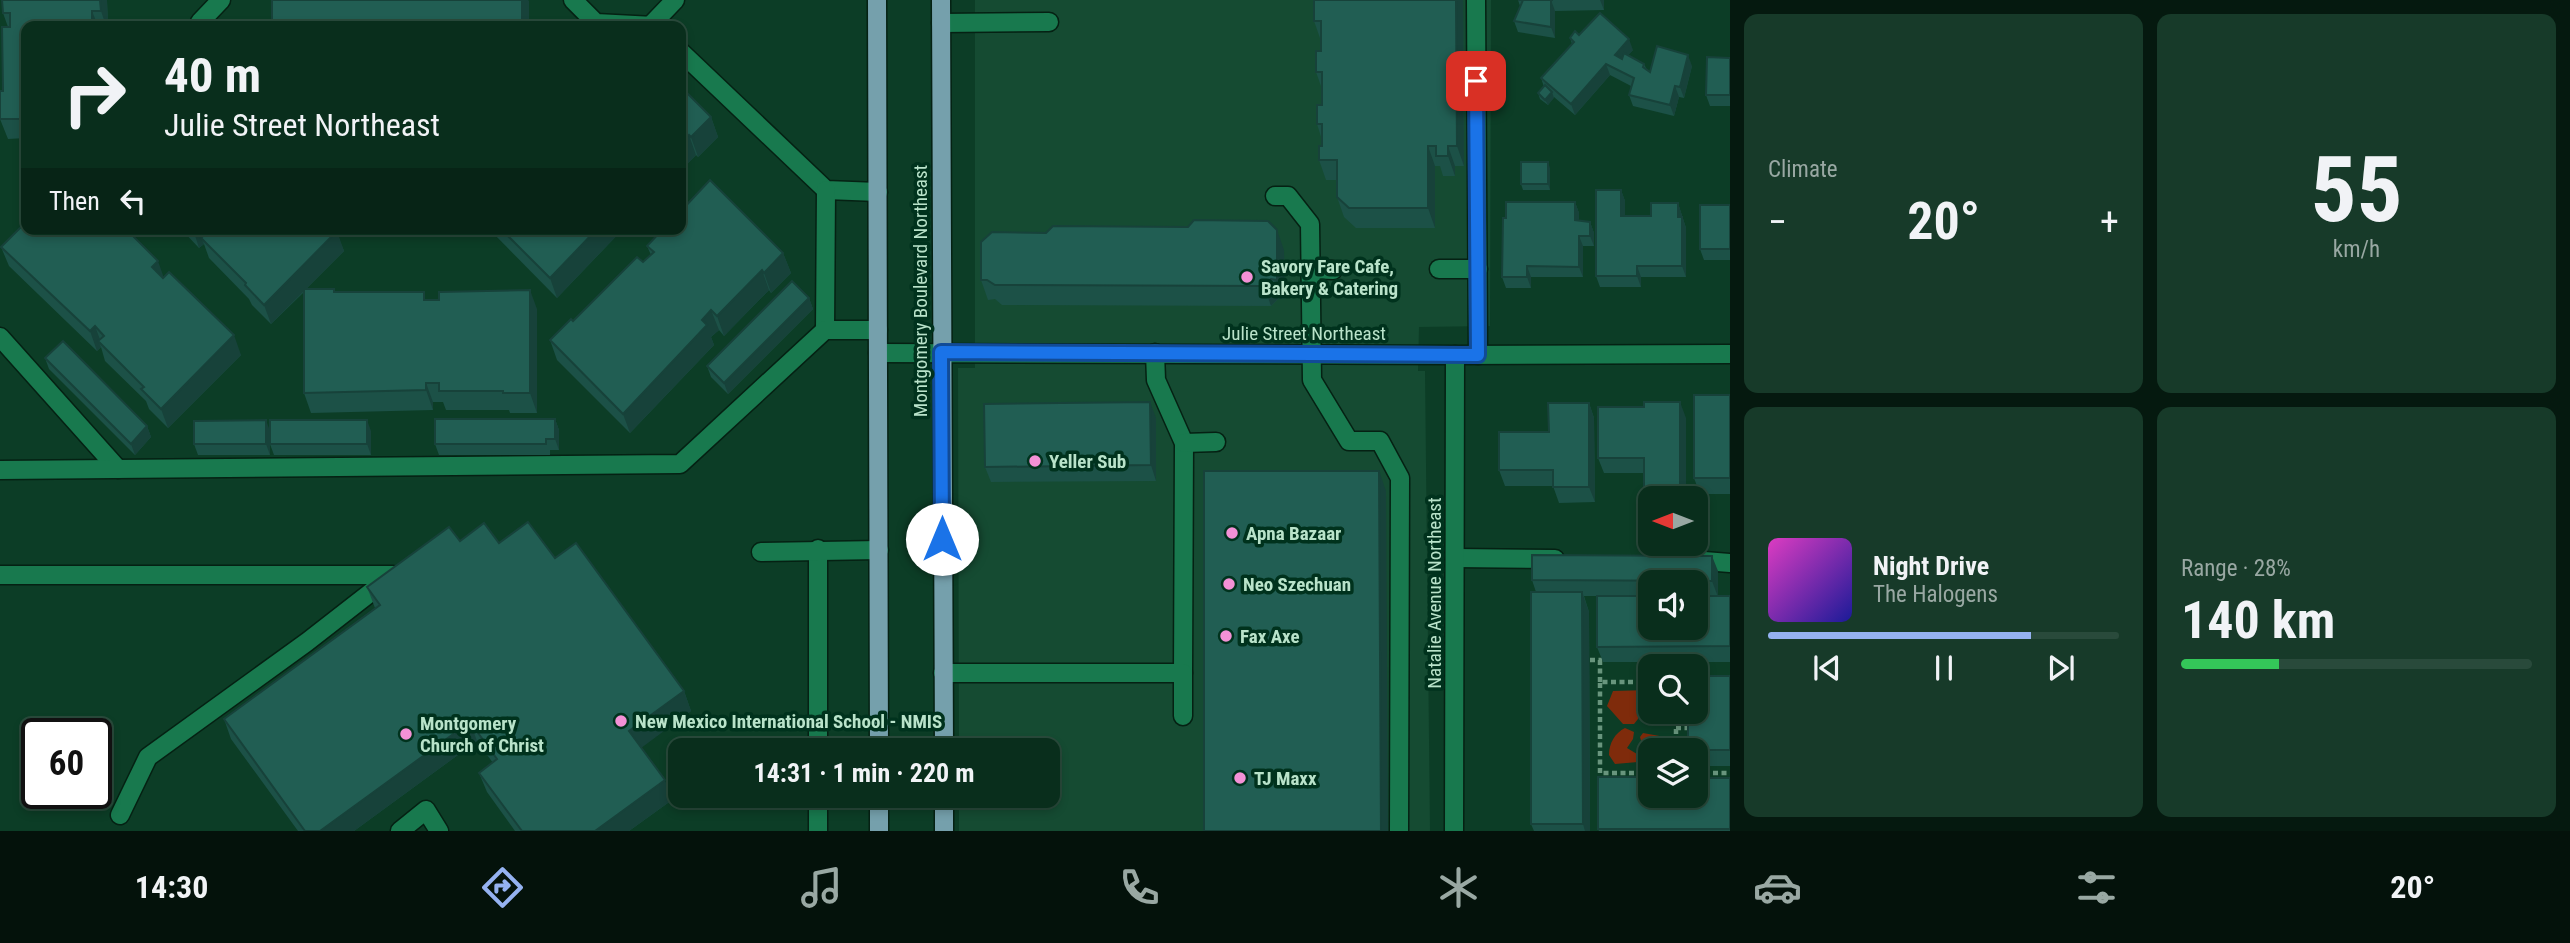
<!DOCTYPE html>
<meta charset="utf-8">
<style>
body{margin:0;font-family:"Roboto Condensed",sans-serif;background:#173a29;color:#f1f3f6;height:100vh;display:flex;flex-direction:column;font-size:26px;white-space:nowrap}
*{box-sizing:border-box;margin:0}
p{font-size:23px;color:#99a8a3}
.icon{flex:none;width:38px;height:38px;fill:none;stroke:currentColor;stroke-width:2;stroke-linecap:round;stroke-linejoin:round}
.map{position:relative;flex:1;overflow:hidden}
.sheet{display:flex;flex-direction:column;gap:14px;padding:14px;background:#05190f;width:840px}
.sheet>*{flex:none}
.guide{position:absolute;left:21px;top:21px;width:665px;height:214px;border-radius:14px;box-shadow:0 4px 10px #0003,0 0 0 2px #294a3b;background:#092e1c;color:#f1f3f6;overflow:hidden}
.needle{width:46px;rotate:270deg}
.fabs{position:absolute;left:1638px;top:486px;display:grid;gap:14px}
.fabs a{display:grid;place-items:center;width:70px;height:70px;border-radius:14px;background:#092e1c;box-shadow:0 4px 10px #0003,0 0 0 2px #294a3b;font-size:35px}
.speed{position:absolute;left:21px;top:718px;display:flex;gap:14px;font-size:35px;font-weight:700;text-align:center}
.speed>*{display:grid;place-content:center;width:91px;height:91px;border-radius:50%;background:#092e1c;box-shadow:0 4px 10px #0003,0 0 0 2px #294a3b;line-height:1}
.speed .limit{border:4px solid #111;border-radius:10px;background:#fff;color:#111}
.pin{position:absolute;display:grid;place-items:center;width:60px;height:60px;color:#fff;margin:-30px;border-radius:14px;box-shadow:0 4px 10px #0006}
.me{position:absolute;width:77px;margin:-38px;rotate:0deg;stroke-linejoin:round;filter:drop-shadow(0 0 5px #0008)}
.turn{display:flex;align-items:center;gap:24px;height:147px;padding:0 28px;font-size:32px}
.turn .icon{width:91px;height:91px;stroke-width:2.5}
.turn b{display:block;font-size:49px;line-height:60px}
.then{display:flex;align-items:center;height:66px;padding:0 28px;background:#0003;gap:14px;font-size:26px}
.big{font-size:52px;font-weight:700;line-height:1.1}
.sheet .widget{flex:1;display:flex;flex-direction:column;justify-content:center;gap:10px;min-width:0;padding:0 24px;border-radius:14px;background:#173a29}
.sheet .dial{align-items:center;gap:0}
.dial b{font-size:91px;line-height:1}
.song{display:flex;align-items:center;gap:21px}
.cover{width:84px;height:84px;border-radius:10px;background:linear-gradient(135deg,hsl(310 70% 55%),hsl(240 70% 35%))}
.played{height:7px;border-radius:4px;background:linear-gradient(90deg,#95b2f1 75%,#294a3b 75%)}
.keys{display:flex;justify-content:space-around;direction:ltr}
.heat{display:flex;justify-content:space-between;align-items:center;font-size:38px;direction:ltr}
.charge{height:10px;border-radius:5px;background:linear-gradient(90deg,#34c759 28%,#294a3b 0)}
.sheet .tiles{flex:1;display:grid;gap:14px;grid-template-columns:repeat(2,1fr)}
.trip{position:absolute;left:668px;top:738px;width:392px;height:70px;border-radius:14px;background:#092e1c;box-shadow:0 4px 10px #0003,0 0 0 2px #294a3b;font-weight:700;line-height:70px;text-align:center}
.tabs{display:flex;height:112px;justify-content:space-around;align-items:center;background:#04120b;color:#99a8a3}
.tabs .icon{width:49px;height:49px}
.tabs .on{color:#95b2f1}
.tabs b{font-size:32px;color:#f1f3f6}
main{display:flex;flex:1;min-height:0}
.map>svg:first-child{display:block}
.built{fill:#154b32}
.green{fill:#7f2b0b}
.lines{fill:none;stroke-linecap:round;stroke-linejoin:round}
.minor-casing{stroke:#052113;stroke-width:21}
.major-casing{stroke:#052113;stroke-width:21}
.path{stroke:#68957d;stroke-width:4.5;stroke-dasharray:5 3.5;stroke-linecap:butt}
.minor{stroke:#18794e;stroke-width:18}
.major{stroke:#75a0ac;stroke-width:18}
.wall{fill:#1c5147;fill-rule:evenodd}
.shaded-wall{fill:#17423a}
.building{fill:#215e53;stroke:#17423a;stroke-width:2}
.route-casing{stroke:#114b97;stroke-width:18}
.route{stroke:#1a73e8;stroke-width:12}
.poi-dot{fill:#f391d6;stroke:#00321d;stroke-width:2.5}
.labels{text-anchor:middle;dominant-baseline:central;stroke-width:7;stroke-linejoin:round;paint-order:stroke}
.poi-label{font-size:19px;font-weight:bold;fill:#b9e3ca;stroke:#00321d;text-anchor:start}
.street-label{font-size:19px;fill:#b9e3ca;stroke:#00321d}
</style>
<main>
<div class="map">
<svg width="1730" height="831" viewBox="0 0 1730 831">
<rect width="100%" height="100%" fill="#0c3d26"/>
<polygon class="built" points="975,0 1491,0 1490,326 1419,327 1418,371 1425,371 1430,831 959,831 959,796 1048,796 1048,751 959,751 958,368 975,368"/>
<g class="green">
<polygon points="1650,690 1650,706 1640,704 1638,719 1634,724 1623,724 1607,706 1613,691"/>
<path d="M1625 728 1634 732 1633 739 1627 748 1637 754 1641 752 1642 744 1640 737 1643 733 1665 737 1667 751H1650V765L1638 762 1615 764 1609 755C1609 743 1615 733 1625 728Z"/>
</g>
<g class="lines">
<defs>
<g id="minor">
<polyline points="573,0 596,23 654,26"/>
<polyline points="1476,0 1478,355"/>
<polyline points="941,23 1049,22"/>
<polyline points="652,24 675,0"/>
<polyline points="204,26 200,22 221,0"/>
<polyline points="681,52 826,190 878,192"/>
<polyline points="1275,196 1288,196 1310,224 1312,380 1349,441 1380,441 1400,478 1399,831"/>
<polyline points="1311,269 1333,270"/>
<polyline points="1439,269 1478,269"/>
<polyline points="825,330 826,190"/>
<polyline points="0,337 118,469"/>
<polyline points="878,353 1455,355 1730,354"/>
<polyline points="1155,353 1156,380 1184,443 1183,673"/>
<polyline points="1184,443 1216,442"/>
<polyline points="0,470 680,464 825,330 878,330"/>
<polyline points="818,549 818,751"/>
<polyline points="761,552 879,550"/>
<polyline points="1455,558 1555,559"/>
<polyline points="1692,560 1730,563"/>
<polyline points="0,575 393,575 307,642 148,757 120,815"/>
<polyline points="943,673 1183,673 1183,716"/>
<polyline points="818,796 818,831"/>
<polyline points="400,831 426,810 439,831"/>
<polyline points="1454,831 1455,355"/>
</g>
<g id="major">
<polyline points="877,0 879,751"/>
<polyline points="941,0 944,751"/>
<polyline points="879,796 879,831"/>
<polyline points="944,796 944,831"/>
</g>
</defs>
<use href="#minor" class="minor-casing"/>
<use href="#major" class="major-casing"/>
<g class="path">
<polyline points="1590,660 1602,660"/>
<polyline points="1600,660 1600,682"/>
<polyline points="1650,682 1600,682 1600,773 1650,773"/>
<polyline points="1676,712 1676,751"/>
<polyline points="1676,728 1693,728"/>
<polyline points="1696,773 1730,773"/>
</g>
<use href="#minor" class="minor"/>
<use href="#major" class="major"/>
</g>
<g class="wall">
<polygon points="107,0 108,26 26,26 26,138 8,139 0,119 8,27 3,13"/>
<polygon points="1463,0 1464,166 1455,166 1455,176 1443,176 1440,166 1435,166 1435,228 1356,228 1344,217 1337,197 1337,180 1326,180 1319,160 1322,146 1322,140 1317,124 1322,105 1322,89 1316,72 1321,51 1321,41 1314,21"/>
<polygon points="1518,0 1604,0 1604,10 1555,11 1555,38 1518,32 1514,21 1520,6"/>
<polygon points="529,1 529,26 273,26 272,24"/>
<polygon points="1579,35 1633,50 1628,55 1644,64 1647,70 1650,72 1692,66 1684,98 1679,97 1674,116 1633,106 1629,95 1631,86 1610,75 1575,115 1554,97 1548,105 1540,99 1538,93 1544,87 1541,78 1572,44 1570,38"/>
<polygon points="1730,58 1730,106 1710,106 1706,95"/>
<polygon points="681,87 711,117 718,137 698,157 696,155 681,170"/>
<polygon points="1550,168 1550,190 1523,190 1521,184"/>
<polygon points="1621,190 1625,201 1625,216 1651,216 1678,203 1686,228 1686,277 1641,277 1641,287 1600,287 1596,276"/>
<polygon points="1575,202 1579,213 1579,220 1590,222 1594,233 1594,246 1583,246 1583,277 1531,277 1531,288 1506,288 1502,277 1506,218"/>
<polygon points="1730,205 1730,260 1704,260 1700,249"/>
<polygon points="181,229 335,229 344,251 306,289 334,289 335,292 537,309 537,413 510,413 509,410 446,410 443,402 433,402 433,410 311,413 304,393 304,292 271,324 252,305 249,299 209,258 204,244 199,248"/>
<polygon points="489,229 623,229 557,298"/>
<polygon points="647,246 783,253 791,273 771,293 769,290 724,336 719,330 711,337 714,345 630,433 557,360 550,340 643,262 651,255"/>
<polygon points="1,247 164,277 241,355 168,428 149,409 146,401 105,361 101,347 97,351 9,266"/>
<polygon points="1284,250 1285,299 1278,299 1271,306 1002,305 995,299 988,300 981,280"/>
<polygon points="809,298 813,309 728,394 711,377 707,366"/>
<polygon points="45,358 147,426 151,437 135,455 49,369"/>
<polygon points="1730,395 1730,494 1700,494 1694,478"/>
<polygon points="1589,403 1594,418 1595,502 1559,503 1553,486 1505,486 1499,470"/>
<polygon points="1644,407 1686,418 1686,499 1650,499 1650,504 1644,489 1644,473 1604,473 1598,458"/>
<polygon points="1156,418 1156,481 991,482 985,467"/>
<polygon points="555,419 559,430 559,450 550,450 550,455 439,455 435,444"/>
<polygon points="270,431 270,455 198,455 194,444"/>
<polygon points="371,431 371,455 274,455 270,444"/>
<polygon points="460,541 499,543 555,558 684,691 691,711 641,747 672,800 629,831 515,831 487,792 479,773 493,763 477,741 354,831 298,831 231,739 224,719 375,608 367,587"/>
<path d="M1718 571V596H1730V662H1603L1597 647V596H1584L1589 612 1590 831H1534L1531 824 1536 592 1532 580ZM1650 583H1696V628H1650Z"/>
<polygon points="1730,676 1730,766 1696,766 1696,751"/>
<polygon points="1730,778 1730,831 1599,831 1598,829"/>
</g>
<g class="shaded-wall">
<polygon points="100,0 107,0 108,26 106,26 101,11"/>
<polygon points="522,0 528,0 529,1 529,26 522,26"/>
<polygon points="1456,0 1463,0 1464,166 1457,146"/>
<polygon points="1551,0 1555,11 1555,38 1551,27"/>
<polygon points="1600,0 1604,0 1604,10"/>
<polygon points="92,11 98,26 92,26"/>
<polygon points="1629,39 1633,50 1619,66 1615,55"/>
<polygon points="1688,55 1692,66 1684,98 1680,87"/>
<polygon points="1606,64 1610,75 1575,115 1571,104"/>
<polygon points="1675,86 1679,97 1674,116 1670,105"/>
<polygon points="1552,92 1554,98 1548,105 1545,100"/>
<polygon points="711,117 718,137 698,157 691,137"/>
<polygon points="689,135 696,155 681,170 681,143"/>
<polygon points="1428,146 1435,166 1435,228 1428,208"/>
<polygon points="1448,146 1455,166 1455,176 1448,156"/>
<polygon points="1548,162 1550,168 1550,190 1548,184"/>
<polygon points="1621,190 1625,201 1625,227 1621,216"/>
<polygon points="1575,202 1579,213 1579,231 1575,220"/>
<polygon points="1678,203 1686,228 1686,277 1682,266"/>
<polygon points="1590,222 1594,233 1594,246 1590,236"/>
<polygon points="193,229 200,229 204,240 201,238 204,244 199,248"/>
<polygon points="597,229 623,229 557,298 550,278"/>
<polygon points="1277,230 1284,250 1285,299 1277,280"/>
<polygon points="337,231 344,251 271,324 264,305"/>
<polygon points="1579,236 1583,246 1583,277 1579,267"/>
<polygon points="783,253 791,273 771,293 764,273"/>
<polygon points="158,261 165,281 152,267"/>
<polygon points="1527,266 1531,277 1531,288 1527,277"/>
<polygon points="1637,266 1641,277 1641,287 1637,276"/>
<polygon points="762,270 769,290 724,336 717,316"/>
<polygon points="1271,279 1278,299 1271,306 1264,286"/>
<polygon points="530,290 537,309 537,413 530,393"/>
<polygon points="809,298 813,309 728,394 724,383"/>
<polygon points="711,310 719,330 711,337 714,345 630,433 623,414 702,320"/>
<polygon points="95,326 102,345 98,341 101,347 97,351 90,331"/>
<polygon points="234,335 241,355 168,428 161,409"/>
<polygon points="426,383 433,402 433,410 426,390"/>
<polygon points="1150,402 1156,418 1156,481 1151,465"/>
<polygon points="1680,402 1686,418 1686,499 1684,499 1680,489"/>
<polygon points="1589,403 1594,418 1595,502 1589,487"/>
<polygon points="555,419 559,430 559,450 555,439"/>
<polygon points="266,420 270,431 270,455 266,444"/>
<polygon points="367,420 371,431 371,455 367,444"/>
<polygon points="147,426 151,437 135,455 131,444"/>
<polygon points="1379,471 1386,491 1388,831 1381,831"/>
<polygon points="1712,556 1718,571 1718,597 1712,581"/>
<polygon points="1582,592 1589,612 1590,831 1585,831 1583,824"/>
<polygon points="684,691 691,711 637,751 629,731"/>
<polygon points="470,722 477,741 354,831 320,831"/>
<polygon points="665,780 672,800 629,831 595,831"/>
</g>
<g class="building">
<polygon points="2,0 100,0 101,11 92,11 92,26 26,26 26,119 0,119 0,91 3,91 2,27 10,27 10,13 3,13"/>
<polygon points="272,0 522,0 522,25 357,26 356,23 272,24"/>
<polygon points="1314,0 1456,0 1457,146 1448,146 1448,156 1436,156 1436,146 1428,146 1428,208 1349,208 1337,197 1337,160 1319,160 1319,146 1322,146 1322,124 1317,124 1317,105 1322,105 1322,72 1316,72 1316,51 1321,51 1321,21 1314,21"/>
<polygon points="1518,0 1553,0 1551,0 1551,27 1514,21 1523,0"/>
<polygon points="1600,13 1629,39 1615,55 1622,59 1624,53 1644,64 1643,67 1650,72 1657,46 1688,55 1680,87 1675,86 1670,105 1629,95 1634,78 1606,64 1571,104 1541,78 1574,42 1570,38 1575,31 1579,35"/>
<polygon points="1707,57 1730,58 1730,95 1706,95"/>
<polygon points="1545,85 1552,92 1545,100 1538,93"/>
<polygon points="681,87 711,117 691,137 689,135 681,143"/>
<rect x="1521" y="162" width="27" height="22"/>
<polygon points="710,180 783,253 764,273 762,270 717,316 711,310 702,320 707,325 623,414 550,340 571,319 573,321 637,257 643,262 654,252 647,246 663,229 681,229 681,211"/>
<polygon points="1596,190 1621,190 1621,216 1651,216 1651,203 1678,203 1678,217 1682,217 1682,266 1637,266 1637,276 1596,276"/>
<polygon points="1506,202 1575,202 1575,220 1590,222 1590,236 1579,236 1579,267 1527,266 1527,277 1502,277 1503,218 1506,218"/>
<rect x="1700" y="205" width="30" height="44"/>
<polygon points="1194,220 1268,221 1277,230 1277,280 1271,279 1264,286 995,285 987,280 981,280 981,242 992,232 1046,233 1053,226 1188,227"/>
<polygon points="26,222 26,229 126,229 158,261 152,267 163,278 169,272 234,335 161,409 141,389 144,387 98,341 104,336 95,326 90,331 1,247"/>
<polygon points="204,229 335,229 337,231 264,305 245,285 246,283 201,238 207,232"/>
<polygon points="501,229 597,229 550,278"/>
<polygon points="792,281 809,298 724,383 707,366"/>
<polygon points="304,289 334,289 334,292 424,292 424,300 439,300 439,292 530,290 530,393 503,393 503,391 439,391 439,383 426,383 426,390 304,393"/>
<polygon points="63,341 147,426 131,444 45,358"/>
<rect x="1694" y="395" width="36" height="83"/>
<polygon points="1150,402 1151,465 985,467 984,404"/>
<polygon points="1644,402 1680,402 1680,489 1644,489 1644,458 1598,458 1598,407 1644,407"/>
<polygon points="1548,403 1589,403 1589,487 1553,487 1553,470 1499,470 1499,432 1549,432"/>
<polygon points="435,419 555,419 555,439 546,439 546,444 435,444"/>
<polygon points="266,420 266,444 194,444 194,421"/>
<rect x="270" y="420" width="97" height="24"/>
<polygon points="1204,471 1379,471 1381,831 1204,831"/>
<polygon points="528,522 555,558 576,543 684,691 629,731 665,780 595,831 522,831 479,773 497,759 470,722 320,831 305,831 224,719 380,605 367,587 449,527 460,541 484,523 499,543"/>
<polygon points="1532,555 1712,556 1712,581 1532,580"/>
<polygon points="1531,592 1582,592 1583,824 1531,824"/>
<polygon points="1597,596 1650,596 1650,628 1696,628 1696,596 1730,596 1730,646 1597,647"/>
<polygon points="1696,676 1730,676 1730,750 1688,750 1688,712 1696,712"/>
<polygon points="1598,777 1650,777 1650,796 1696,796 1696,778 1730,778 1730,829 1598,829"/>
</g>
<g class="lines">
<defs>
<polyline id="route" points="942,539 941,352 1478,355 1476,81"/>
</defs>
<use href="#route" class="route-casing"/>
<use href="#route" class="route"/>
</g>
<g class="poi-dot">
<circle cx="1247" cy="277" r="7"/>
<circle cx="1035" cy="461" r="7"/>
<circle cx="1232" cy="533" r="7"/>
<circle cx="1229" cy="584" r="7"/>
<circle cx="1226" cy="636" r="7"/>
<circle cx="621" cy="721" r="7"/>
<circle cx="406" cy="734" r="7"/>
<circle cx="1240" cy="778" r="7"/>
</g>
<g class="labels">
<g class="poi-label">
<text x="1261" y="266">Savory Fare Cafe,<tspan x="1261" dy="22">Bakery &amp; Catering</tspan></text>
<text x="1049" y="461">Yeller Sub</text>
<text x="1246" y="533">Apna Bazaar</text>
<text x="1243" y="584">Neo Szechuan</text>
<text x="1240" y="636">Fax Axe</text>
<text x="635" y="721">New Mexico International School - NMIS</text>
<text x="420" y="723">Montgomery<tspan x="420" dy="22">Church of Christ</tspan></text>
<text x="1254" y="778">TJ Maxx</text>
</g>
<g class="street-label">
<text transform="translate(920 291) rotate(-90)">Montgomery Boulevard Northeast</text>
<text x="1304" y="333">Julie Street Northeast</text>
<text transform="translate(1434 593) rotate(-90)">Natalie Avenue Northeast</text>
</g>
</g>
</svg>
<div class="fabs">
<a><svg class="needle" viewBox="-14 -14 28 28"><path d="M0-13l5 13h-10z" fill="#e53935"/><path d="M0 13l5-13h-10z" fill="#99a8a3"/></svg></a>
<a><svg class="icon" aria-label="sound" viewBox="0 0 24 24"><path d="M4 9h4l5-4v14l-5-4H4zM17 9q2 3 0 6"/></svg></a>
<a><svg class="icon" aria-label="search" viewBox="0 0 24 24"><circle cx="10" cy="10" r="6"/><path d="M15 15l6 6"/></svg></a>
<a><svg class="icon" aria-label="layers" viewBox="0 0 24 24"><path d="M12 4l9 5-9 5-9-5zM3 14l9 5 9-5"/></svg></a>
</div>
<div class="speed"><div class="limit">60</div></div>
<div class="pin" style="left:1476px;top:81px;background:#d93025"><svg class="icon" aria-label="arrive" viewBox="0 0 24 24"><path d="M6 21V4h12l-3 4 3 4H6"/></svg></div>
<svg class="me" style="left:942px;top:539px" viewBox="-20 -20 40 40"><circle r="19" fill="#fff"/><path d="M0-13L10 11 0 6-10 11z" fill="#1a73e8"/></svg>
<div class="trip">14:31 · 1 min · 220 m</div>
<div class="guide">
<div class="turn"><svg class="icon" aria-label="right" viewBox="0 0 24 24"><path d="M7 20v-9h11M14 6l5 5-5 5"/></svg><div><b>40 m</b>Julie Street Northeast</div></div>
<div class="then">Then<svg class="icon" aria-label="left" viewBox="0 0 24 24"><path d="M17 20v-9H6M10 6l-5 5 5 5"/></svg></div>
</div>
</div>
<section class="sheet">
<div class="tiles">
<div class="widget"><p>Climate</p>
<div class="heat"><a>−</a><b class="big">20°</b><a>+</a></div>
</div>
<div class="widget dial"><b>55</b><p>km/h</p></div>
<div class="widget">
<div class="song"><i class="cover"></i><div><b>Night Drive</b><p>The Halogens</p></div></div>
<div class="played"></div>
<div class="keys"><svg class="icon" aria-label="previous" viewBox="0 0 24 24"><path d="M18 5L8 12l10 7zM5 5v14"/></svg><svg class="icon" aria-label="pause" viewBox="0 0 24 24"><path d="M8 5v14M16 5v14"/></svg><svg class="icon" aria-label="next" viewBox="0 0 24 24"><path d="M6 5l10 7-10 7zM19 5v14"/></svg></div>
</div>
<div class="widget"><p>Range · 28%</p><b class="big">140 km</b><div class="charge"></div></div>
</div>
</section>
</main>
<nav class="tabs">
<b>14:30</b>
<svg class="icon on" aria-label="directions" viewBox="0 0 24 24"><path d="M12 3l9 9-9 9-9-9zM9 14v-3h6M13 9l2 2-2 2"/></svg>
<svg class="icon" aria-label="music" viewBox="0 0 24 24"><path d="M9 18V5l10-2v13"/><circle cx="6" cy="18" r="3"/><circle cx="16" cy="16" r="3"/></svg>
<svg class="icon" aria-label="phone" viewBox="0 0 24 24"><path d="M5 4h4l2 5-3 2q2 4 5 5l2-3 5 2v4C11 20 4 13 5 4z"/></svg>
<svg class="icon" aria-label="climate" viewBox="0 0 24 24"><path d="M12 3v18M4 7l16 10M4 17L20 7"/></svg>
<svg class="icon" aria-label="car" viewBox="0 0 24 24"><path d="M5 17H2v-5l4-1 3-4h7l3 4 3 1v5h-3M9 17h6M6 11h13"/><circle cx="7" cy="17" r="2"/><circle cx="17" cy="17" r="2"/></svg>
<svg class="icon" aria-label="filters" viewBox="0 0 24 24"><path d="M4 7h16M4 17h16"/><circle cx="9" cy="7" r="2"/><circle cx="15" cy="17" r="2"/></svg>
<b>20°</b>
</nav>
